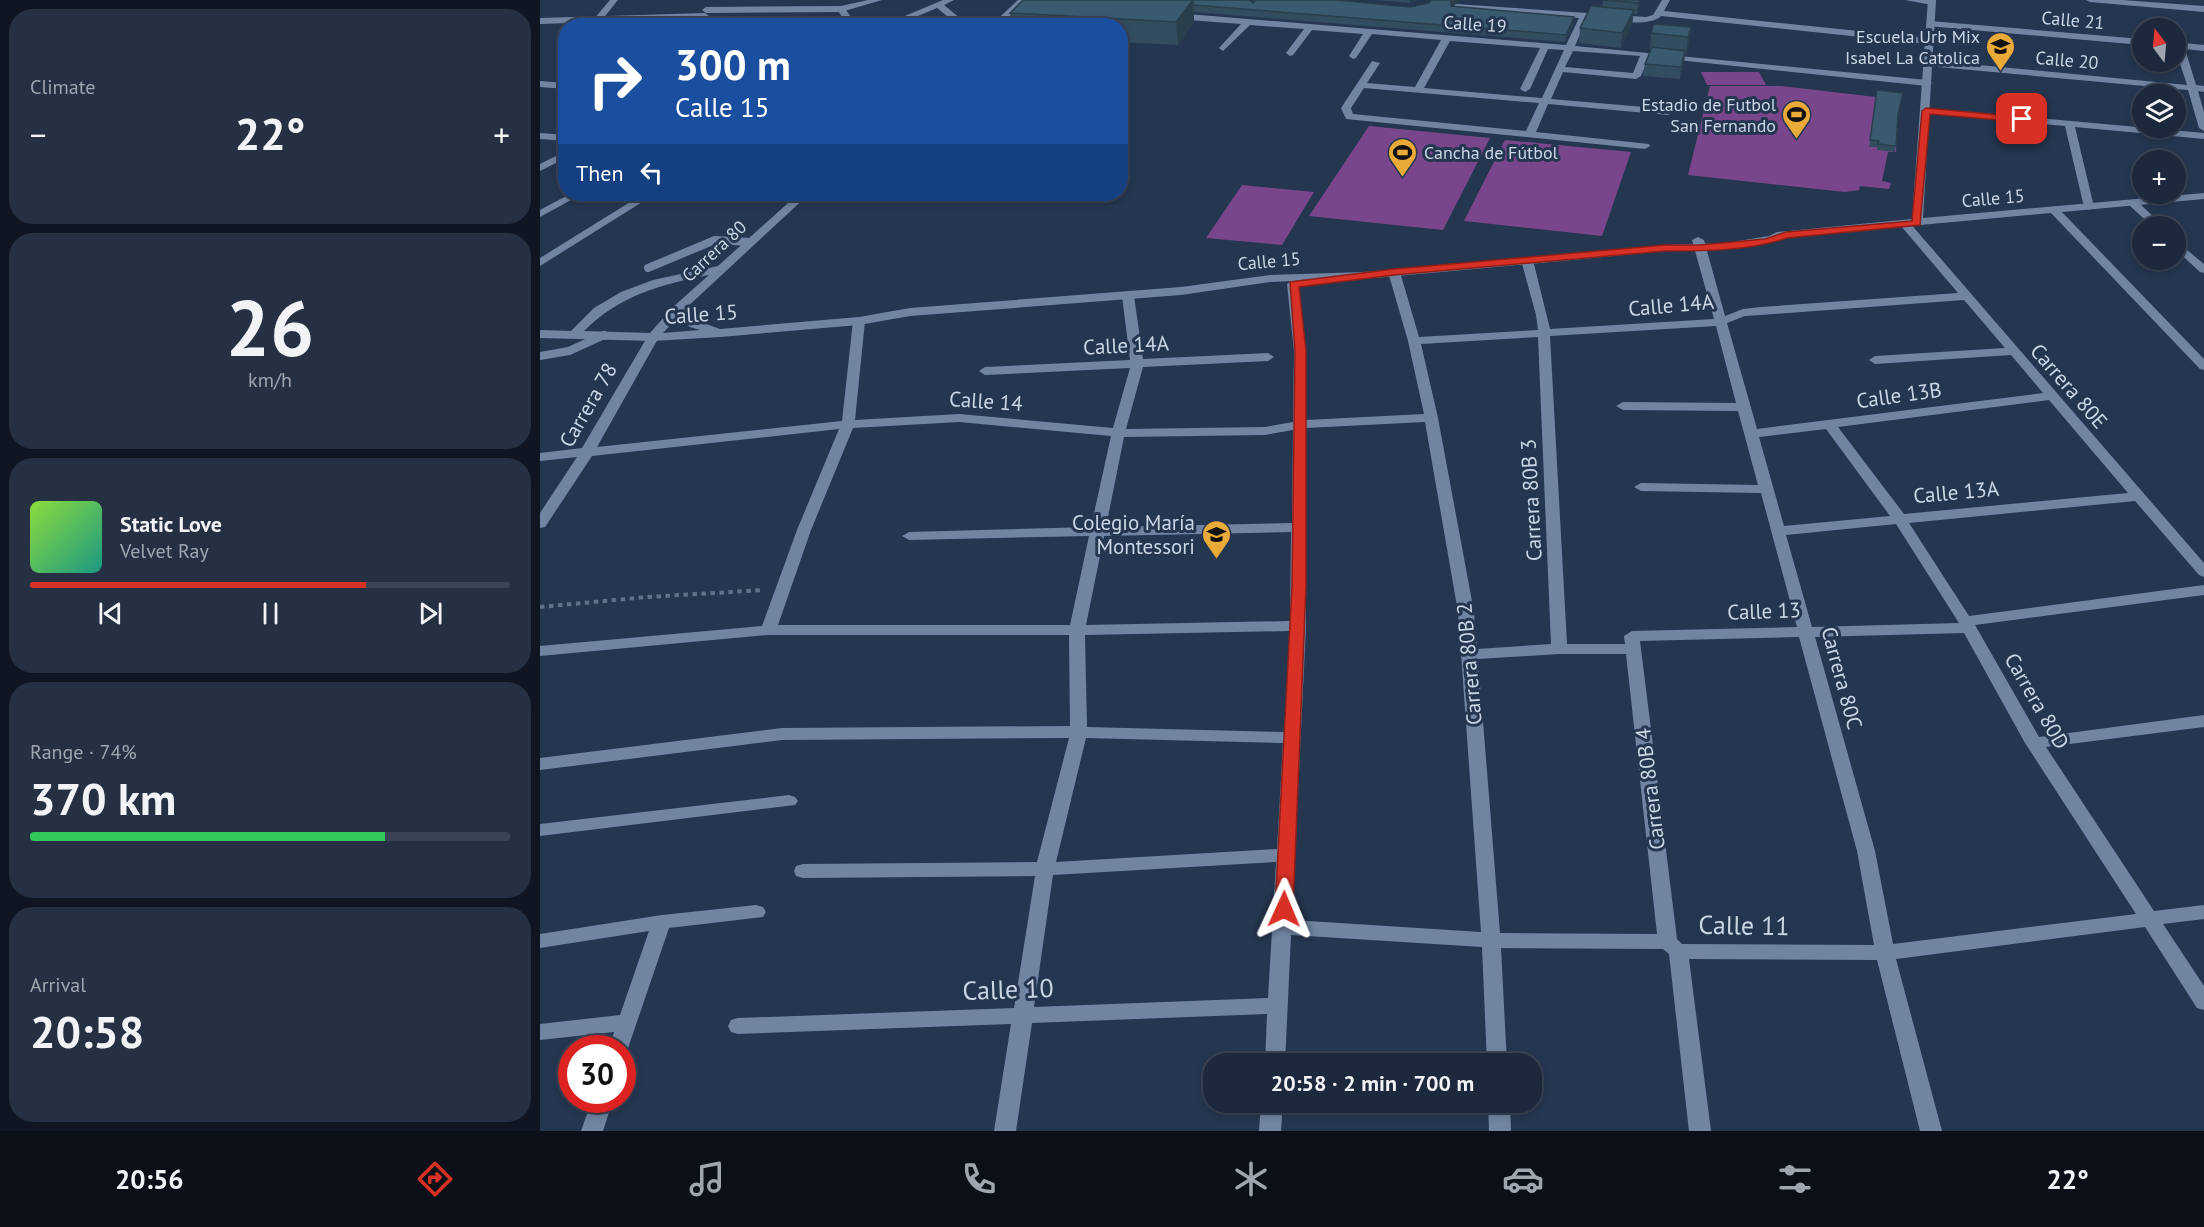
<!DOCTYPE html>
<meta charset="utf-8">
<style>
body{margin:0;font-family:"PT Sans",sans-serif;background:#253043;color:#f1f3f6;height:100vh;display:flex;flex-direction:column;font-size:22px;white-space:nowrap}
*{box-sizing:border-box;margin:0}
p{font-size:20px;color:#a0a6af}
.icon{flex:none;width:33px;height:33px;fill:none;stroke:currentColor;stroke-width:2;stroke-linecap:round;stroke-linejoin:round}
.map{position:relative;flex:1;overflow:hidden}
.details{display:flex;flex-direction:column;gap:9px;padding:9px;background:#0f1621;width:540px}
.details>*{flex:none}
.top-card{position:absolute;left:18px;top:18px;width:570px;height:183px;border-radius:24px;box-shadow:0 3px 9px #0003,0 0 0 2px #3a4456;background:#1a4fa0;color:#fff;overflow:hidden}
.needle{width:39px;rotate:344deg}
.controls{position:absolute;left:1592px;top:18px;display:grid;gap:12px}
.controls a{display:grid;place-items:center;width:54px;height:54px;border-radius:50%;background:#1c283c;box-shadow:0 3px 9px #0003,0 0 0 2px #3a4456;font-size:30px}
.speed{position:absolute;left:18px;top:1035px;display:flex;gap:12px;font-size:30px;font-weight:700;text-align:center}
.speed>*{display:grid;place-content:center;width:78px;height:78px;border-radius:50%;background:#1c283c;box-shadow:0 3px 9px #0003,0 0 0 2px #3a4456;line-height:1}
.speed .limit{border:9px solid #d22;background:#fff;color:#111}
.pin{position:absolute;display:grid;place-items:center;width:51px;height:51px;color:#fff;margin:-26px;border-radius:12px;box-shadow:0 3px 9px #0006}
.me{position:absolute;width:66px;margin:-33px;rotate:1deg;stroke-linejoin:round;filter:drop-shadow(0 0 4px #0008)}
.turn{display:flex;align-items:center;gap:21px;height:126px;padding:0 18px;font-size:27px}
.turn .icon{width:78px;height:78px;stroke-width:2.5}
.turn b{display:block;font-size:42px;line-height:51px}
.then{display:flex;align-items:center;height:57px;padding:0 18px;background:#0003;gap:12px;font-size:22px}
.big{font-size:45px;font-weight:600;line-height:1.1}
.details .tile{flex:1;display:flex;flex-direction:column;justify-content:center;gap:9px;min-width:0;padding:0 21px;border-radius:24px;background:#253043}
.details .dial{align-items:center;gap:0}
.dial b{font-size:78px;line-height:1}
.song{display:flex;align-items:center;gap:18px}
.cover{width:72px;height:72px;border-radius:9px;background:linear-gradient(135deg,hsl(90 70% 55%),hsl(170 70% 35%))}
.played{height:6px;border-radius:3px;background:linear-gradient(90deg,#d93025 70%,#3a4456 70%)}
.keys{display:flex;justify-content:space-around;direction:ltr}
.heat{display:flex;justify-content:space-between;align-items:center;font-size:33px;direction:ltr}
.charge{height:9px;border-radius:4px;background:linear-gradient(90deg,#34c759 74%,#3a4456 0)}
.trip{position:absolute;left:663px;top:1053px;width:339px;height:60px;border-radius:24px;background:#1c283c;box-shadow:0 3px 9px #0003,0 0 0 2px #3a4456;font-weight:600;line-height:60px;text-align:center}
.tabs{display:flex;height:96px;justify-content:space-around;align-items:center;background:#0b1018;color:#a0a6af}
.tabs .icon{width:42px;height:42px}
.tabs .selected{color:#d93025}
.tabs b{font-size:27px;color:#f1f3f6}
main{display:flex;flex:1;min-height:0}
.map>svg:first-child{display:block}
.green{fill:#7a468b}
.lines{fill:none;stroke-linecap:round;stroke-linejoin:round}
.path{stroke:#627187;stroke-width:4;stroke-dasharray:4.5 4.5;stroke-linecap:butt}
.service{stroke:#7185a3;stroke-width:8}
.pedestrian{fill:#7185a3;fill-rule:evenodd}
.minor{fill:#7185a3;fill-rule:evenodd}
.tertiary{fill:#7185a3;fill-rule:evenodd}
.wall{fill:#324d5f}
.shaded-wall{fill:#293f4e}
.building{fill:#3a5a6f;stroke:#293f4e;stroke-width:1.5}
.route{fill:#d93025;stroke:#8d1f18;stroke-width:1.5}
.labels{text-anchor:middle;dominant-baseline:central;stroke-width:6;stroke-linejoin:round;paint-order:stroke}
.far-street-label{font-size:18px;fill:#cbd6e6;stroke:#253650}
.far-poi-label{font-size:18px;fill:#cbd6e6;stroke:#253650;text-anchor:end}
.street-label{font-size:21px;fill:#cbd6e6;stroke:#253650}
.poi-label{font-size:21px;fill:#cbd6e6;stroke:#253650;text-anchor:end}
.near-street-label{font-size:26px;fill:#cbd6e6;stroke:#253650}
</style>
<main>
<section class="details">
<div class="tile"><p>Climate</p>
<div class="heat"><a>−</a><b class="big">22°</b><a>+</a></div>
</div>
<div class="tile dial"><b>26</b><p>km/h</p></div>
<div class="tile">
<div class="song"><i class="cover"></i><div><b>Static Love</b><p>Velvet Ray</p></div></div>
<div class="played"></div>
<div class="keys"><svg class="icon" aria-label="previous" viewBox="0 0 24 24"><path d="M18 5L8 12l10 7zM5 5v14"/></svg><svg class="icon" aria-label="pause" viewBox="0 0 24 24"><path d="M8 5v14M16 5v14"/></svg><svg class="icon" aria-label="next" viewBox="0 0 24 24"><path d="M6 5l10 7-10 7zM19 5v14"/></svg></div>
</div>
<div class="tile"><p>Range · 74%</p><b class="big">370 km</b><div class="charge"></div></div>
<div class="tile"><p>Arrival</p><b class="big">20:58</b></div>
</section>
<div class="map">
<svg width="1664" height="1131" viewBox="0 0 1664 1131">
<rect width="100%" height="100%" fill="#253650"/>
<g class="green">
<polygon points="1161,72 1219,72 1226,85 1167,85"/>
<polygon points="1170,86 1241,86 1362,100 1352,131 1357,132 1356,152 1348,152 1342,181 1351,183 1349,189 1320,186 1319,190 1305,192 1148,175"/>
<polygon points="829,126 950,138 903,230 769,216"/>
<polygon points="965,140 1091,152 1062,236 924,221"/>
<polygon points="702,185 774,192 742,245 666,238"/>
</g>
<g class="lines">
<polyline class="path" points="0,607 107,597 224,590"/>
<g class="service">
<polyline points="108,268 175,240 210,242"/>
<polyline points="0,356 29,351 64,335"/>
</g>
<polygon class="pedestrian" points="298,7 304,7 317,26 308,26 297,9"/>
<g class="minor">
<polygon points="328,0 342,0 301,12 166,13 162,10 166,7 301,6"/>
<polygon points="403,0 414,0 404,5 421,19 422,21 418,26 409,26 413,21 397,8 354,26 341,26"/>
<path d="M1122 0H1130L1124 11 1387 38 1391 41 1387 44 1121 16C1110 28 1064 20 1047 18L1035 46 1387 80 1392 83 1387 86 1109 57 1101 76 1096 79 1023 72 1011 99 1128 109 1133 112 1128 115 1008 104 996 132 1109 144 1110 146 1105 149 806 119 801 108 832 61 840 63 827 83 875 87 901 40 832 34 816 58 813 59 809 56 823 34 772 30 753 55 750 56 746 53 764 29 710 25 683 51 679 48 701 24 635 19 631 16 635 13 1026 45 1039 18 916 10 912 7 916 4 1106 17 1113 15ZM910 41 1000 48 980 89 985 92 990 89 1008 49 1024 50 1002 98 884 88ZM1033 51 1100 56 1093 73 1025 67ZM824 88 999 103 986 131 813 114 811 108Z"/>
<polygon points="1365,0 1394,0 1396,2 1392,5"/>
<polygon points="1546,0 1582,0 1664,6 1664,12 1550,2"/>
<polygon points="165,13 169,16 168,18 0,24 0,18"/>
<polygon points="1390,21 1602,39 1602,45 1387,26 1386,24"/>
<polygon points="1635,26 1639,29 1644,43 1664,45 1664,51 1645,49 1656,85 1664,86 1664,92 1658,91 1664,112 1664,131 1659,128 1648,90 1387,66 1382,63 1387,60 1647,85 1635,48 1635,28 1631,28"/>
<polygon points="1386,108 1664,133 1664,139 1535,127 1554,207 1549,210 1544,207 1525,126 1383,113 1383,109"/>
<polygon points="0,133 26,135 26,141 0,139"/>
<polygon points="26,151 26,158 0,171 0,164"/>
<polygon points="30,194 42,194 0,217 0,210"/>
<polygon points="103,194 115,194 0,266 0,258"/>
<polygon points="1593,200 1597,201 1623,226 1612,226 1589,205 1588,203"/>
<polygon points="1514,207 1518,208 1664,359 1664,370 1660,369 1510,212 1509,210"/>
<path d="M1365 221 1369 222 1664 563V577L1659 575 1595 501 1369 523 1429 616 1664 585V595L1435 625 1499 737 1664 715V727L1506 747 1614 911 1664 905V919L1623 924 1664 986V1010L1657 1008 1605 927 1356 959 1402 1131H1380L1337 960 1149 959 1171 1131H1149L1129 954 1123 949 961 948 967 1064H947L942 947 751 935 745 1064H725L727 1014 492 1023 476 1131H454L471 1024 198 1034 191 1032 188 1026 191 1020 198 1018 474 1008 495 876 263 878 256 876 254 871 256 866 263 864 497 862 529 738 242 740 0 770V758L242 728 530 726 529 635H228L0 656V646L222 626 257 530 299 429 52 456 5 527 0 528V513L37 457 0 461V453L42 448 109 334H117L119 337 57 447 302 421 313 321 319 317 325 321 315 420 419 414 573 428 590 368 445 375 439 371 445 367 590 360 582 296 588 292 594 296 603 359 728 353 734 357 728 361 603 367 586 429 725 427 753 422 754 351 747 284 753 280 759 284 766 351V420L884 414 868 341 848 272 850 270 854 269 860 272 879 337 998 330 996 315 981 260 987 257 993 260 1010 329 1174 319 1152 240 1158 237 1164 240 1185 316 1203 309 1221 307 1418 293 1361 226 1360 224ZM1424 300 1465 348 1335 356 1329 360 1335 364 1471 355 1503 393 1217 429 1187 323 1205 316 1221 315ZM1176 326 1196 403 1083 402 1076 406 1083 410 1198 411 1218 485 1101 483 1094 487 1101 491 1221 493 1257 627 1092 631 1084 636 1085 644H1027L1010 336ZM998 337 1011 644 937 649 934 612 898 418 881 344ZM1509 400 1588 493 1364 514 1298 427ZM419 422 571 436 551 527 369 532 362 536 369 540 549 536 530 625H238L271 530 313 428ZM885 422 918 612 941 932 752 920 766 626V428ZM1286 429 1350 516 1244 526 1219 437ZM753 430 752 523 566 527 584 437 725 435ZM1356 524 1419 623 1272 627 1246 535ZM751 532 750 621 546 625 564 536ZM750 631 744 732 547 727 545 635ZM1424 633 1485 743 1596 914 1353 944 1335 851 1275 637ZM1259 637 1317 851 1334 945 1142 944 1137 939 1100 641ZM1019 654H1086L1117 934 960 933 938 659ZM546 738 743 743 737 849 516 862ZM736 862 728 998 494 1007 513 875Z"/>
<polygon points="1635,240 1664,264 1664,273 1660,272 1635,249"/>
<polygon points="249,795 255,797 258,801 255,805 0,836 0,824"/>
<polygon points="216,905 223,907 226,912 223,917 129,928 86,1054 82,1055 82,1048 69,1048 74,1032 0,1040 0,1024 80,1015 109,931 0,948 0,934 122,915"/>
<polygon points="52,1100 73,1100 63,1131 41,1131"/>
<polygon points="721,1102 743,1102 741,1131 719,1131"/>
<polygon points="948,1102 970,1102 971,1131 949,1131"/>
</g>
<g class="tertiary">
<polygon points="70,0 78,0 57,26 48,26"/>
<polygon points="478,0 487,0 460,26 450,26"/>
<path d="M1388 0H1396L1383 218 1664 193V199L1250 237C1206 252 1161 248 1115 252 1014 262 912 271 811 280L798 279 730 282 641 295 370 316 319 325 180 337 113 341 0 338V330L31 331 54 308 81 292 113 280 178 266 258 194H269L144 310 158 321 180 329 319 317 370 308 641 287 730 275 824 272 1125 245 1186 243 1229 236 1237 232 1372 219ZM169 275 133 307 110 333 44 331C79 296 121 284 169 275ZM138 317 150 327 160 330 123 333Z"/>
<polygon points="26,54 26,71 17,63"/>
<polygon points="0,81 26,83 26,89 0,87"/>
</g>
</g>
<g class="wall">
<polygon points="834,0 878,0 870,3"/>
<polygon points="1063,0 1100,0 1099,10 1097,14 1093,14 1092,25 1081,48 1039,43 1040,28 1062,7"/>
<polygon points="710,1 713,3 870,7 919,2 911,5 911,6 1034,17 1034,23 1025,42 654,12 654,22 638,45 580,42 580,26 472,26 470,13"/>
<polygon points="1151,27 1149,44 1146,55 1145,54 1144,63 1140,79 1103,76 1105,64 1110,51 1111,33"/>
<polygon points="1337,90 1358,116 1355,152 1337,150 1337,147 1329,147"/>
</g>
<g class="shaded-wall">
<polygon points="653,0 654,22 638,45 636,22"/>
<polygon points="870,0 878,0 870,3"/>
<polygon points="911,0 920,0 919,2 911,5"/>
<polygon points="1100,0 1099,10 1097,14 1098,3"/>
<polygon points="1094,10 1092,25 1081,48 1082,33"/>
<polygon points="1034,17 1034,23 1025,42 1026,35"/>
<polygon points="1151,27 1149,44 1146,55 1148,37"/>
<polygon points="1145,51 1144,63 1140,79 1141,67"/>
</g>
<g class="building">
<polygon points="483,0 653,0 636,22 470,13"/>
<polygon points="653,0 709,0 713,3 716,0 796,0 870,7 889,3 891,0 911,0 911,6 1034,17 1026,35 653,5"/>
<polygon points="1063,0 1100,0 1098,3"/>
<polygon points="1051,6 1094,10 1082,33 1040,28"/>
<polygon points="1114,24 1151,27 1148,37 1111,33"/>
<polygon points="1112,47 1145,51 1141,67 1105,64"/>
<polygon points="1337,90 1363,93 1358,114 1356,146 1338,144 1339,141 1330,140"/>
</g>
<path class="route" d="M1386 108 1482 117 1486 119 1482 122 1390 114 1380 225 1247 238C1208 251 1165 251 1125 251L854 275 759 287 766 351V586L753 909 750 914 744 916 738 914 735 909 752 586 755 351 750 282 854 269 1125 245H1160L1225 239 1246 232 1372 221 1382 111Z"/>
<defs>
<symbol id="school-pin" viewBox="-11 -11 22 30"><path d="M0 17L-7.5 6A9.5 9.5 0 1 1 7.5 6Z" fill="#eaaa38" stroke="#253650"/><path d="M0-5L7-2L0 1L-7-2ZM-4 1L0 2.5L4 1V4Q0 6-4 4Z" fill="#111"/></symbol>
<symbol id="stadium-pin" viewBox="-11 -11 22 30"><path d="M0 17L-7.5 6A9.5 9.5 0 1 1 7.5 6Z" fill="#eaaa38" stroke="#253650"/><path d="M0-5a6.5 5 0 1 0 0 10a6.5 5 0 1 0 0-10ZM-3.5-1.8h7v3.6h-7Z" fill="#111"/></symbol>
</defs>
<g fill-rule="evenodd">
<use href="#school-pin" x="1444" y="30" width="33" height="45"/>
<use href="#stadium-pin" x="1240" y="98" width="33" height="45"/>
<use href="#stadium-pin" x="846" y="136" width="33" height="45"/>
<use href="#school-pin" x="660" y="518" width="33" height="45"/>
</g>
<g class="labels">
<g class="far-street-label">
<text transform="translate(1533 20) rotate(5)">Calle 21</text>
<text transform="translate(935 24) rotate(4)">Calle 19</text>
<text transform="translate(1527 60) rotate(5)">Calle 20</text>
<text transform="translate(1453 198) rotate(-5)">Calle 15</text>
<text transform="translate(174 251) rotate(-43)">Carrera 80</text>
<text transform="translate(729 261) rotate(-5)">Calle 15</text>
</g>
<g class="far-poi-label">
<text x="1440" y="36">Escuela Urb Mix<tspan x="1440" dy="21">Isabel La Catolica</tspan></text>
<text x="1236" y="104">Estadio de Futbol<tspan x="1236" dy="21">San Fernando</tspan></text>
<text x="884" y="152" text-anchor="start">Cancha de Fútbol</text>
</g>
<g class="street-label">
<text transform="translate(1131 305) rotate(-5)">Calle 14A</text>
<text transform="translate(161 314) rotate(-4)">Calle 15</text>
<text transform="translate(586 345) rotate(-3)">Calle 14A</text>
<text transform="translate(1529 386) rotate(49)">Carrera 80E</text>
<text transform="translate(1359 395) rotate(-8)">Calle 13B</text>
<text transform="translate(446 401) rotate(4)">Calle 14</text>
<text transform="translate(48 405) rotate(-60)">Carrera 78</text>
<text transform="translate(1416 492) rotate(-5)">Calle 13A</text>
<text transform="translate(991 500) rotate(-93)">Carrera 80B 3</text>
<text transform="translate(1224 611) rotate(-2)">Calle 13</text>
<text transform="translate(929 664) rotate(-95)">Carrera 80B 2</text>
<text transform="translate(1302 678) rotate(75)">Carrera 80C</text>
<text transform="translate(1497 701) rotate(60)">Carrera 80D</text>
<text transform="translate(1110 789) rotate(-97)">Carrera 80B 4</text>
</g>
<g class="poi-label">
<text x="655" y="522">Colegio María<tspan x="655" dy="24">Montessori</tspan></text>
</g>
<g class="near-street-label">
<text transform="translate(1204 925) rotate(1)">Calle 11</text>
<text transform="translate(468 989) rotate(-2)">Calle 10</text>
</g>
</g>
</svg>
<div class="controls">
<a><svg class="needle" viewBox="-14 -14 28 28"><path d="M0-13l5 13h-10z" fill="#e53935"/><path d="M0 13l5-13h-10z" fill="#a0a6af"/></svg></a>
<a><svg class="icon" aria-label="layers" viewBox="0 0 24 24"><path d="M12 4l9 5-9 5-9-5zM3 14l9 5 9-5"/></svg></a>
<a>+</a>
<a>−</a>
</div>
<div class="speed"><div class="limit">30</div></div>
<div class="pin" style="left:1482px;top:119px;background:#d93025"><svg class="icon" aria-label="arrive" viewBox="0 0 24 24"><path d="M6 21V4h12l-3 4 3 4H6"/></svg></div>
<svg class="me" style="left:744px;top:909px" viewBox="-20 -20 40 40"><path d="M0-17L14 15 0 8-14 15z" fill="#d93025" stroke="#fff" stroke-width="4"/></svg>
<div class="trip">20:58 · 2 min · 700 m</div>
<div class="top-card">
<div class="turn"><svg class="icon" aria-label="right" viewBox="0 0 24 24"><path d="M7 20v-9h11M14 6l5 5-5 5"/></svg><div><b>300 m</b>Calle 15</div></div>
<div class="then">Then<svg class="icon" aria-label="left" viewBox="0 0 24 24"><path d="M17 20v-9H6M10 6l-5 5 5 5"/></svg></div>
</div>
</div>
</main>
<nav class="tabs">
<b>20:56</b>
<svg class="icon selected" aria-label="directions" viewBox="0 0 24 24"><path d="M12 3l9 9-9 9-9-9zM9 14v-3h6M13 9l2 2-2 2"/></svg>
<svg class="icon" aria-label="music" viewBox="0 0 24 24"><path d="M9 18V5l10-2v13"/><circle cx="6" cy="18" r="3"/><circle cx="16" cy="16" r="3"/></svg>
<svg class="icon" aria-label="phone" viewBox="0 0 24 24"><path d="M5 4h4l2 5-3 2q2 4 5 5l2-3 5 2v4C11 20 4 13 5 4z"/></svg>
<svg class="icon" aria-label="climate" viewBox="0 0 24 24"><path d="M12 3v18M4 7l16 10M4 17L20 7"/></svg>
<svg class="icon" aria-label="car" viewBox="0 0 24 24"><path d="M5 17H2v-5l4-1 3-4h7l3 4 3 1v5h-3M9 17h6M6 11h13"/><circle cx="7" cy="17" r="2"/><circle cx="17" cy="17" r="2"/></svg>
<svg class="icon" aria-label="filters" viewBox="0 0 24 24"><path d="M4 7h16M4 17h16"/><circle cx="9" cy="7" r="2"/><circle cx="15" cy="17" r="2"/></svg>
<b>22°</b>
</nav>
